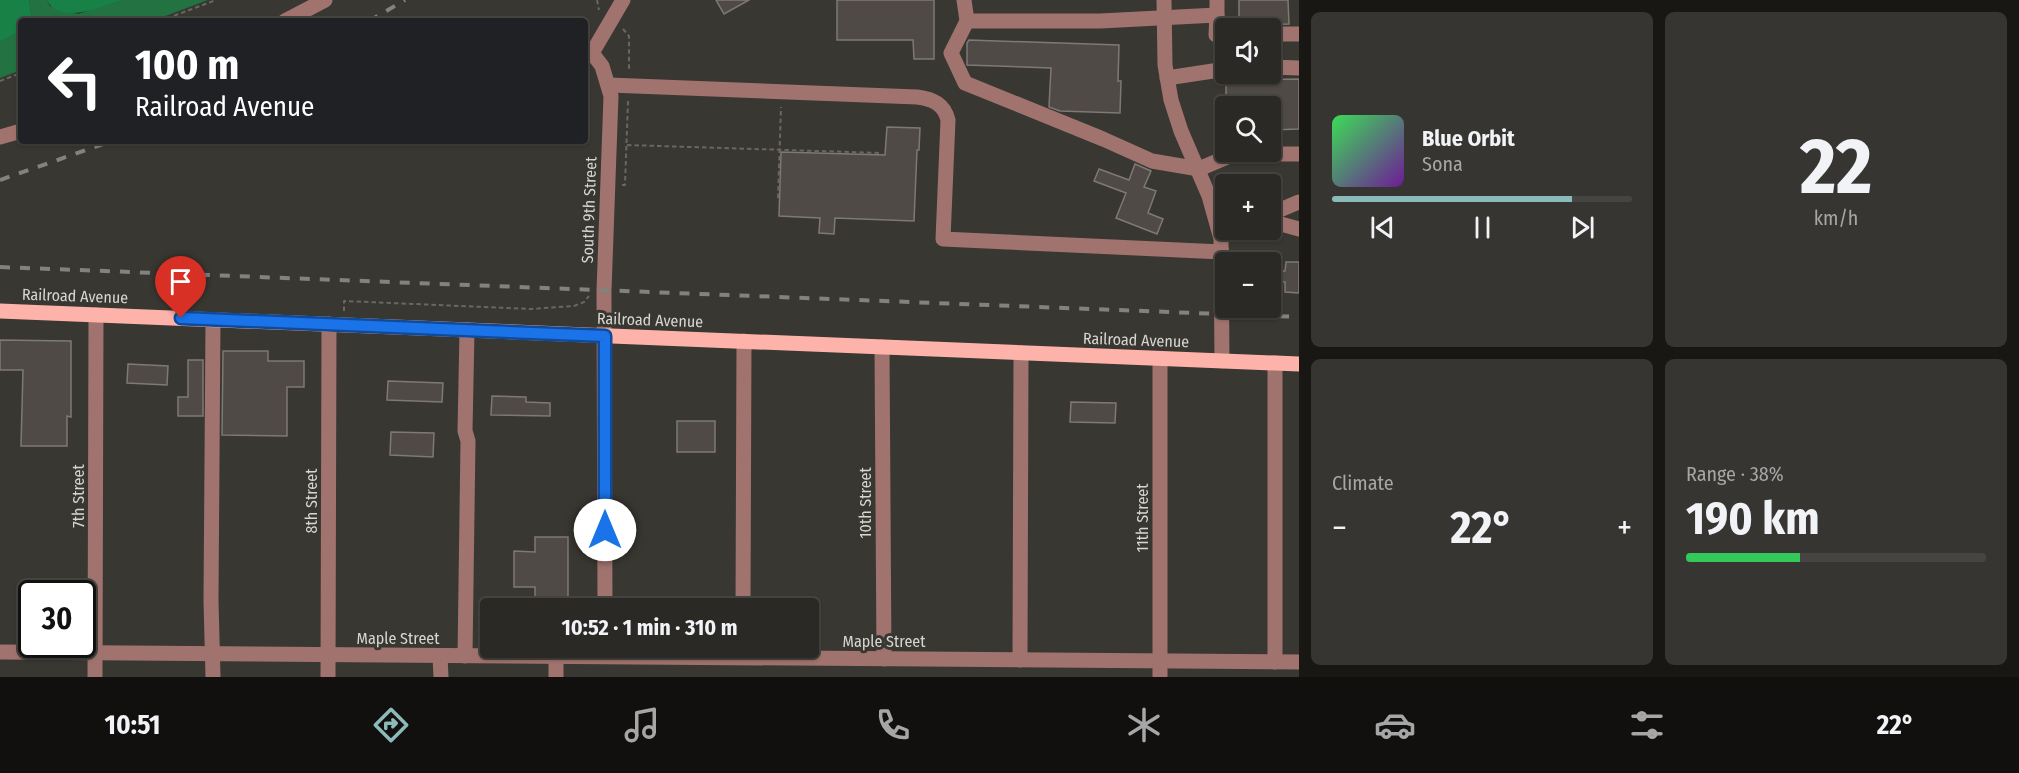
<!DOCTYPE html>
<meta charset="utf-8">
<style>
body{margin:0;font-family:"Fira Sans Condensed",sans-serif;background:#373532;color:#f1f3f6;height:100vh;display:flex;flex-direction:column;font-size:22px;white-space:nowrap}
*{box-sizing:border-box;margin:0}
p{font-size:20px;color:#a6a6a7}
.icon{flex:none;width:33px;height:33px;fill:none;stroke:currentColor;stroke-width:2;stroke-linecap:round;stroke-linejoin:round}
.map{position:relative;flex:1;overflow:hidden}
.panel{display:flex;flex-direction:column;gap:12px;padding:12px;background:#181714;width:720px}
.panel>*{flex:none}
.top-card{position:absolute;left:18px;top:18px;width:570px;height:126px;border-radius:6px;box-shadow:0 2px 4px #0004,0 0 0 2px #474542;background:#202124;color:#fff;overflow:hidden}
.tools{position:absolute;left:1215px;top:18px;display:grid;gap:12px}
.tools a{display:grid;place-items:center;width:66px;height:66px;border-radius:6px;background:#2b2925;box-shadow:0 2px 4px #0004,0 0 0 2px #474542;font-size:30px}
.speed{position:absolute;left:18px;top:580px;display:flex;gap:12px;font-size:30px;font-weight:700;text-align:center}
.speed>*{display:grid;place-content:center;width:78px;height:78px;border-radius:50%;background:#2b2925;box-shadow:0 2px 4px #0004,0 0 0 2px #474542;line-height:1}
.speed .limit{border:3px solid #111;border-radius:9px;background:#fff;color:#111}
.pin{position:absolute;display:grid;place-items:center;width:51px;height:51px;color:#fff;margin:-62px -26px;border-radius:50% 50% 50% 0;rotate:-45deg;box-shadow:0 0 6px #0007}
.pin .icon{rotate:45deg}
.me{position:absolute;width:66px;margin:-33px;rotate:0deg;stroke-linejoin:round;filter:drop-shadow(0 0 4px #0008)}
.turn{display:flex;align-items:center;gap:21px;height:126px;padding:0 18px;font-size:27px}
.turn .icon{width:78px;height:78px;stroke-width:2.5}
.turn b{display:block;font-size:42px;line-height:51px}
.big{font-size:45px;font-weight:700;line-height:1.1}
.panel .card{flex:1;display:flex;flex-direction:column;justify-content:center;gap:9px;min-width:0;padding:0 21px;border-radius:9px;background:#373532}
.panel .dial{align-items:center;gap:0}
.dial b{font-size:78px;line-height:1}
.song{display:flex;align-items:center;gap:18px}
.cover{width:72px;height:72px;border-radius:9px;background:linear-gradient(135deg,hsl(130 70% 55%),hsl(280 70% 35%))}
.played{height:6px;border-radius:3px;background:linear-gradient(90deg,#8bbbb9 80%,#474542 80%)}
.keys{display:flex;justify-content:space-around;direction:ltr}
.heat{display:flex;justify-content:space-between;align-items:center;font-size:33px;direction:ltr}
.charge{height:9px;border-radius:4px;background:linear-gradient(90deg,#34c759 38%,#474542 0)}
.panel .tiles{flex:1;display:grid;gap:12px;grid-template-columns:repeat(2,1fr)}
.trip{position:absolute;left:480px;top:598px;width:339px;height:60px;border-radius:6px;background:#2b2925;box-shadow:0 2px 4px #0004,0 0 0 2px #474542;font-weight:700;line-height:60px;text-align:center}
.menu{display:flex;height:96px;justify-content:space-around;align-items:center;background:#11100f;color:#a6a6a7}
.menu .icon{width:42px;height:42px}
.menu .selected{color:#8bbbb9}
.menu b{font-size:27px;color:#f1f3f6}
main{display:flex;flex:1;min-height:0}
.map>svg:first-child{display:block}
.green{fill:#237241}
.forest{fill:#188146}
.building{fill:#504a46;stroke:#7f7874;stroke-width:1.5}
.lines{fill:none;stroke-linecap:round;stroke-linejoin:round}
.path{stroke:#696762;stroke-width:2;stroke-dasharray:4.5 3;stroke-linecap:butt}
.minor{stroke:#a0736e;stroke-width:15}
.major{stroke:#fdb3aa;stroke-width:15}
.rail{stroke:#84827d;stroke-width:4;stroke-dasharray:10 10;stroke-linecap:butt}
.route-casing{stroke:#114b97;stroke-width:15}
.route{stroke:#1a73e8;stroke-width:10}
.labels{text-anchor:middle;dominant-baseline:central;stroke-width:6;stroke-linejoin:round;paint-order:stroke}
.street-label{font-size:16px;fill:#d7d6d2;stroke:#393731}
</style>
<main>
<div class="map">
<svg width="1299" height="677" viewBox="0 0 1299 677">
<rect width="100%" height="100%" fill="#393731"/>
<g class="green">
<polygon points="29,0 47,0 50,6 78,14 123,0 208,0 152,21 32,21"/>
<polygon points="21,31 21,70 0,78 0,42"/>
</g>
<g class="forest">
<polygon points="0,0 29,0 32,21 21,21 21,31 0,42"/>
<path d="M47 0H123C103 6 60 26 47 0Z"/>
</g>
<g class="building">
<polygon points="716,0 749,0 724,14"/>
<polygon points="837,0 934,0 934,59 914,59 913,40 837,40"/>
<polygon points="1239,0 1288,0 1289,24 1239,25"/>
<polygon points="969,40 1119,45 1118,81 1121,81 1120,113 1060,111 1049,107 1051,68 967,65 967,43"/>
<polygon points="1299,79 1299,129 1270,130 1270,106 1226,106 1226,80"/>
<polygon points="887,127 920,128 919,150 917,150 914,221 835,218 834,234 819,233 820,218 779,216 781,152 885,155"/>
<polygon points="1135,164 1151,171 1144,187 1156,191 1148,213 1163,219 1157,234 1116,218 1126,193 1094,181 1099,169 1129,180"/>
<polygon points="1286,262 1299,262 1299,293 1285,292 1285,282 1279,282 1279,271 1285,271"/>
<polygon points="0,340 71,341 71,417 67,416 67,446 21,446 23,370 0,370"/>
<polygon points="223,351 268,351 268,361 304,361 304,387 287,387 287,436 222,435"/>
<polygon points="188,360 203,360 203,416 178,416 178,397 188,397"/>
<polygon points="128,364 168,366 167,385 127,383"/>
<polygon points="388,381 443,383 442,402 387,400"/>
<polygon points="492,396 526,397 526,402 550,403 550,416 491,415"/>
<polygon points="1071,402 1116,403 1115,423 1070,422"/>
<rect x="677" y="421" width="38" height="31"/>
<polygon points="391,432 434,433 433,457 390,455"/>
<polygon points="535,537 568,537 568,600 535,599 535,587 514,587 514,551 535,552"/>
</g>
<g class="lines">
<g class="path">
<polyline points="597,0 599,10"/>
<polyline points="160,21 216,0"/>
<polyline points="623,29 629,36 629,71"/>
<polyline points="0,81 21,73"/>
<polyline points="627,145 882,153"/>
<polyline points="622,185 625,185 628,101"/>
<polyline points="778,198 781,107"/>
<polyline points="344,311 344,301 531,309 574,306 584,302 589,296"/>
</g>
<g class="minor">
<polyline points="964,0 967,21 951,53 965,83 1103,139 1152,161 1199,169 1234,154 1299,154"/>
<polyline points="1164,0 1165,65 1171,100 1181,131 1209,196 1221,239 1222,361"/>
<polyline points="1217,15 1217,0"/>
<polyline points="285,21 325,0"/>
<polyline points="967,21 1100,21 1217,15 1216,35 1226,35"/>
<polyline points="1270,34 1299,34"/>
<polyline points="1270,67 1299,68"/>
<polyline points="1167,78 1226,69"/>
<path d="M609 85 917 97C933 99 944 104 948 120L943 239 1222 252"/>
<polyline points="0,137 21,131"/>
<polyline points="1270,214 1299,202"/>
<polyline points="1270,221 1299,229"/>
<polyline points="882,347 884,659"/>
<polyline points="605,609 604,291 611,96 602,66 592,53 623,0"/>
<polyline points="743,609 744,341"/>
<polyline points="0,652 1299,662"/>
<polyline points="440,656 441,677"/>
<polyline points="465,656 468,441 465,431 467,330"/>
<polyline points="556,657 556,677"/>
<polyline points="1020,660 1021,353"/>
<polyline points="1275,662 1275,363"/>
<polyline points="95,677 96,315"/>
<polyline points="213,677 211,601 213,320"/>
<polyline points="328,677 329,324"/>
<polyline points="1160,677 1160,359"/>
</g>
<polyline class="major" points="0,311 1299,364"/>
<g class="rail">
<polyline points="369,21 405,0"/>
<polyline points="0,180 112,141"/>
<polyline points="0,267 1299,317"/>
</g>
</g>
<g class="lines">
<defs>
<polyline id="route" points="181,318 605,336 605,530"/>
</defs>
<use href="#route" class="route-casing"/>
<use href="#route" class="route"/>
</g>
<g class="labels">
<g class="street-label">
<text transform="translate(589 210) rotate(-88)">South 9th Street</text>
<text transform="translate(75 296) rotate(2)">Railroad Avenue</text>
<text transform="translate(650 320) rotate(2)">Railroad Avenue</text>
<text transform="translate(1136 340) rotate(2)">Railroad Avenue</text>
<text transform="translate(78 496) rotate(-90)">7th Street</text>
<text transform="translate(311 501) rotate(-90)">8th Street</text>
<text transform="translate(865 503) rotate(-90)">10th Street</text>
<text transform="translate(1142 518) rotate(-90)">11th Street</text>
<text x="398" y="638">Maple Street</text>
<text x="884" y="641">Maple Street</text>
</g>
</g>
</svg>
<div class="tools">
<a><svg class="icon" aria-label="sound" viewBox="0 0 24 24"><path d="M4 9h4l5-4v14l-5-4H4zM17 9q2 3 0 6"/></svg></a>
<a><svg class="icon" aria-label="search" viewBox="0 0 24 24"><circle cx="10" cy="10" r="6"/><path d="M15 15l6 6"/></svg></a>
<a>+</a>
<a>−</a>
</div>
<div class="speed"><div class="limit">30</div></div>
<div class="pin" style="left:181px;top:318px;background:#d93025"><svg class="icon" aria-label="arrive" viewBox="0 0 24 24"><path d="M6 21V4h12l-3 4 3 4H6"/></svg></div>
<svg class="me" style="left:605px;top:530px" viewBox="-20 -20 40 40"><circle r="19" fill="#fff"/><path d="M0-13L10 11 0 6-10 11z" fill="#1a73e8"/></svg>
<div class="trip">10:52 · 1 min · 310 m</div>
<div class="top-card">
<div class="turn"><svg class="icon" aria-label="left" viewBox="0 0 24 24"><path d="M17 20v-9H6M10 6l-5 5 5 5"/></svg><div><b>100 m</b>Railroad Avenue</div></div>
</div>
</div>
<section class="panel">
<div class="tiles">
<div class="card">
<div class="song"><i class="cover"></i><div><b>Blue Orbit</b><p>Sona</p></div></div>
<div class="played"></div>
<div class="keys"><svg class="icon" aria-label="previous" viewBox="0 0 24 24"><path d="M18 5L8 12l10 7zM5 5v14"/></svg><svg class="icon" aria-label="pause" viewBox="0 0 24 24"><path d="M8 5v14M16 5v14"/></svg><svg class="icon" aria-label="next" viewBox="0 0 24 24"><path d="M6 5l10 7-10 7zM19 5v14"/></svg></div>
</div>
<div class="card dial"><b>22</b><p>km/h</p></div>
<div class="card"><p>Climate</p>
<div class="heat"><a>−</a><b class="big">22°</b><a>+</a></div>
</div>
<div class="card"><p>Range · 38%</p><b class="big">190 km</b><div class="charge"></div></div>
</div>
</section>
</main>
<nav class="menu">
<b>10:51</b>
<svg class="icon selected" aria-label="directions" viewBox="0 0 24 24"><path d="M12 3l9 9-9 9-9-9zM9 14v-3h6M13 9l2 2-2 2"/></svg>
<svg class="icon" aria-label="music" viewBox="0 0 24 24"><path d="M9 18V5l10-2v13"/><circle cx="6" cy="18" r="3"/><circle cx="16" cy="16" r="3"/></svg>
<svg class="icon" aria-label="phone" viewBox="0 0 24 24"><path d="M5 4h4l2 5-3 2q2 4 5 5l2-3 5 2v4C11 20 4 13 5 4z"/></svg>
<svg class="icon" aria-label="climate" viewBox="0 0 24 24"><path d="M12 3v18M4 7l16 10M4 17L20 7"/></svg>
<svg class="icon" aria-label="car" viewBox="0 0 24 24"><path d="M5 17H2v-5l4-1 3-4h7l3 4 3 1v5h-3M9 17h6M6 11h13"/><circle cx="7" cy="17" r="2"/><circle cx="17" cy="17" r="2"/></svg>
<svg class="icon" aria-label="filters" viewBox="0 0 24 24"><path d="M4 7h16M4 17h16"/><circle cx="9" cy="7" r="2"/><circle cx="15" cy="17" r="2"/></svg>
<b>22°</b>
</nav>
